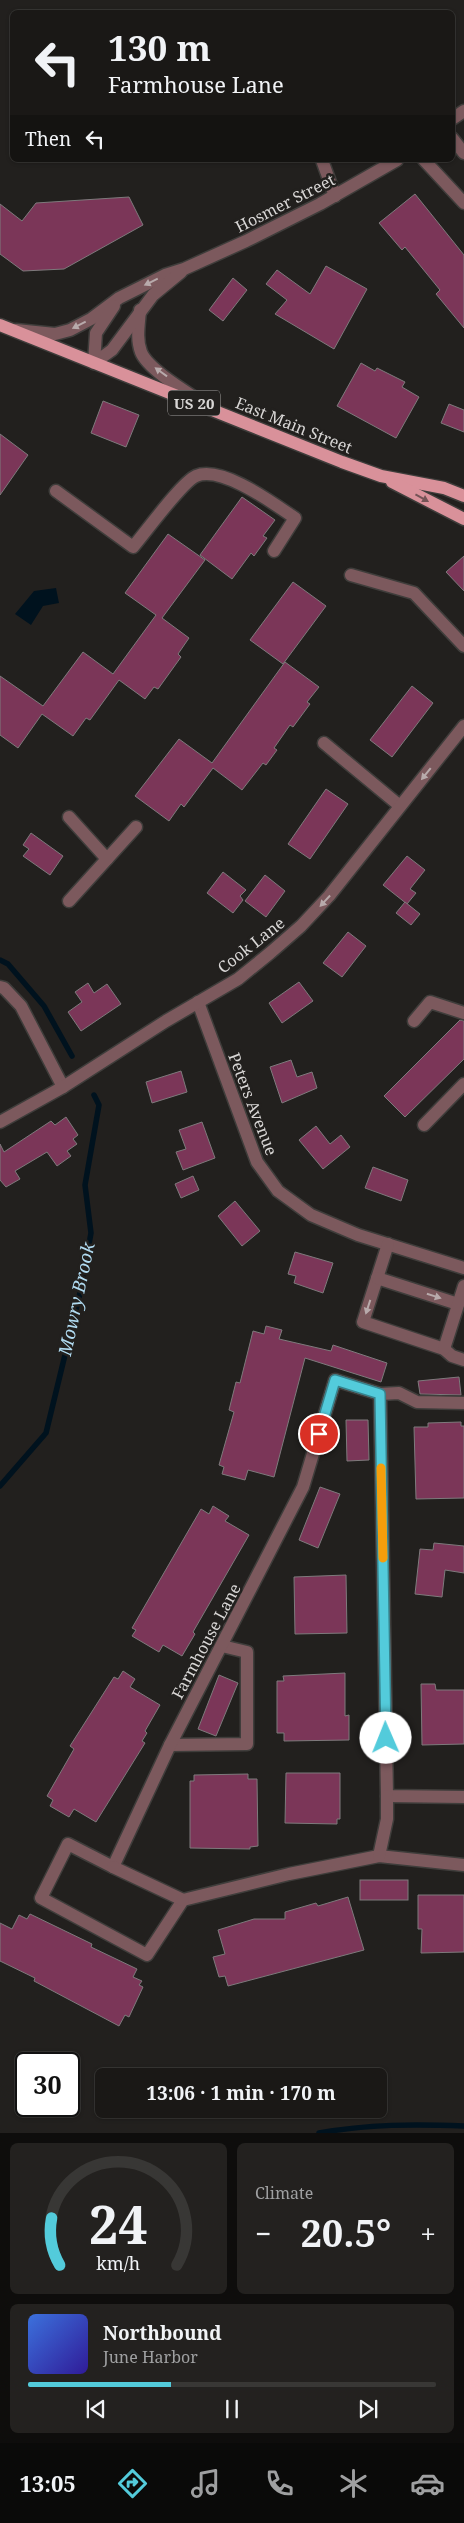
<!DOCTYPE html>
<meta charset="utf-8">
<style>
body{margin:0;font-family:"Noto Serif",serif;background:#23211f;color:#f1f3f6;height:100vh;display:flex;flex-direction:column;font-size:19px;white-space:nowrap}
*{box-sizing:border-box;margin:0}
p{font-size:16px;color:#9fa0a1}
.icon{flex:none;width:28px;height:28px;fill:none;stroke:currentColor;stroke-width:2;stroke-linecap:round;stroke-linejoin:round}
.map{position:relative;height:2133px;overflow:hidden}
.drawer{display:flex;flex-direction:column;gap:10px;padding:10px;background:#0e0d0c;flex:1}
.drawer>*{flex:none}
.hud{position:absolute;left:10px;top:10px;width:445px;height:152px;border-radius:8px;box-shadow:0 1px 4px #0004,0 0 0 1px #383735;background:#1a1816;color:#f1f3f6;overflow:hidden}
.speed{position:absolute;left:15px;top:2052px;display:flex;gap:10px;font-size:25px;font-weight:700;text-align:center}
.speed>*{display:grid;place-content:center;width:65px;height:65px;border-radius:50%;background:#1a1816;box-shadow:0 1px 4px #0004,0 0 0 1px #383735;line-height:1}
.speed .limit{border:2px solid #111;border-radius:8px;background:#fff;color:#111}
.pin{position:absolute;display:grid;place-items:center;width:42px;height:42px;color:#fff;margin:-21px;border:2px solid #fff;border-radius:50%;box-shadow:0 1px 5px #0007}
.me{position:absolute;width:55px;margin:-28px;rotate:359deg;stroke-linejoin:round;filter:drop-shadow(0 0 4px #0008)}
.turn{display:flex;align-items:center;gap:18px;height:105px;padding:0 15px;font-size:22px}
.turn .icon{width:65px;height:65px;stroke-width:2.5}
.turn b{display:block;font-size:35px;line-height:42px}
.then{display:flex;align-items:center;height:48px;padding:0 15px;background:#0003;gap:10px;font-size:19px}
.big{font-size:38px;font-weight:700;line-height:1.1}
.drawer .card{flex:1;display:flex;flex-direction:column;justify-content:center;gap:8px;min-width:0;padding:0 18px;border-radius:8px;background:#23211f}
.drawer .dial{align-items:center;gap:0}
.dial svg{height:130px;overflow:visible;fill:none;stroke:#383735;stroke-width:7;stroke-linecap:round;text-anchor:middle}
.dial text{fill:#f1f3f6;stroke:none}
.song{display:flex;align-items:center;gap:15px}
.cover{width:60px;height:60px;border-radius:8px;background:linear-gradient(135deg,hsl(220 70% 55%),hsl(250 70% 35%))}
.played{height:5px;border-radius:2px;background:linear-gradient(90deg,#53cbdb 35%,#383735 35%)}
.keys{display:flex;justify-content:space-around;direction:ltr}
.heat{display:flex;justify-content:space-between;align-items:center;font-size:28px;direction:ltr}
.drawer .tiles{flex:1;display:grid;gap:10px;grid-template-columns:1fr 1fr}
.card:last-child{grid-column:span 2}
.trip{position:absolute;left:95px;top:2068px;width:292px;height:50px;border-radius:8px;background:#1a1816;box-shadow:0 1px 4px #0004,0 0 0 1px #383735;font-weight:700;line-height:50px;text-align:center}
.dock{display:flex;height:80px;justify-content:space-around;align-items:center;background:#0a0a09;color:#9fa0a1}
.dock .icon{width:35px;height:35px}
.dock .on{color:#53cbdb}
.dock b{font-size:22px;color:#f1f3f6}
.map>svg:first-child{display:block}
.water{fill:#00121e}
.lines{fill:none;stroke-linecap:round;stroke-linejoin:round}
.stream{stroke:#00121e;stroke-width:5.5}
.building{fill:#7b3658;stroke:#7e7a7c}
.minor-casing{stroke:#3f3d3b;stroke-width:15}
.major-casing{stroke:#3f3d3b;stroke-width:15}
.minor{stroke:#7c595d;stroke-width:12}
.major{stroke:#d9919a;stroke-width:12}
.oneway{fill:#b8aaab}
.oneway2{fill:#745356}
.route-casing{stroke:#36848e;stroke-width:12}
.route{stroke:#53cbdb;stroke-width:9}
.slow{stroke:#f59e0b;stroke-width:9}
.labels{text-anchor:middle;dominant-baseline:central;stroke-width:5;stroke-linejoin:round;paint-order:stroke}
.shield{fill:#22201e;stroke:#a19f9e;stroke-width:1}
.shield-label{font-size:15px;font-weight:bold;fill:#d8d6d5}
.street-label{font-size:16px;fill:#d8d6d5;stroke:#22201e}
.water-label{font-size:18px;font-style:italic;fill:#b1dbf1;stroke:#22201e}
</style>
<div class="map">
<svg width="464" height="2133" viewBox="0 0 464 2133">
<rect width="100%" height="100%" fill="#22201e"/>
<polygon class="water" points="56,588 59,603 43,606 31,625 15,614 34,591"/>
<g class="lines">
<g class="stream">
<polyline points="0,960 8,964 44,1006 72,1056"/>
<polyline points="0,1486 46,1433 81,1289 91,1233 85,1185 99,1105 94,1095"/>
<path d="M319 2133C368 2124 415 2124 464 2126"/>
</g>
</g>
<g class="building">
<polygon points="415,194 464,255 464,328 436,294 440,290 405,247 402,250 379,223"/>
<polygon points="129,197 143,225 64,269 23,271 0,254 0,204 22,221 36,203"/>
<polygon points="326,266 367,289 334,349 275,314 287,300 266,284 277,270 310,294"/>
<polygon points="233,278 247,290 223,321 209,310"/>
<polygon points="361,363 375,371 377,368 405,382 402,387 419,397 396,438 337,406"/>
<polygon points="103,401 139,415 126,447 91,433"/>
<polygon points="449,404 464,410 464,432 441,423"/>
<polygon points="0,434 28,455 0,495"/>
<polygon points="242,497 275,520 263,536 267,538 254,556 251,553 232,579 200,555"/>
<polygon points="168,534 205,560 162,618 189,638 178,654 181,657 158,689 154,687 145,699 119,680 90,720 86,718 73,736 42,714 18,748 0,735 0,676 43,706 83,652 113,674 156,615 125,593"/>
<polygon points="464,556 464,591 446,572"/>
<polygon points="293,582 326,606 283,664 250,640"/>
<polygon points="285,662 319,687 307,702 310,704 293,727 290,725 274,748 277,750 266,765 263,763 242,790 213,768 184,807 181,804 169,821 135,796 179,739 212,763"/>
<polygon points="412,686 433,703 392,757 370,740"/>
<polygon points="326,789 348,804 310,859 288,844"/>
<polygon points="31,833 63,856 50,875 23,856 29,849 23,845"/>
<polygon points="407,856 425,870 410,889 416,893 407,904 383,885"/>
<polygon points="223,872 246,890 240,896 243,900 233,913 207,893"/>
<polygon points="265,875 285,891 266,917 245,901"/>
<polygon points="405,902 420,914 411,925 396,913"/>
<polygon points="348,932 366,946 342,977 323,963"/>
<polygon points="299,982 313,1001 282,1023 269,1003"/>
<polygon points="88,983 94,993 107,984 121,1004 81,1031 68,1012 82,1002 75,992"/>
<polygon points="460,1020 464,1021 464,1059 405,1117 384,1096"/>
<polygon points="291,1060 297,1077 312,1072 317,1088 282,1103 270,1067"/>
<polygon points="181,1071 187,1092 152,1103 146,1082"/>
<polygon points="66,1117 78,1135 73,1139 77,1144 67,1151 71,1156 57,1166 47,1152 15,1171 20,1179 6,1187 0,1180 0,1144 4,1152 51,1121 55,1125"/>
<polygon points="202,1122 215,1158 183,1170 176,1152 186,1149 179,1130"/>
<polygon points="316,1126 330,1144 341,1135 350,1147 323,1169 299,1140"/>
<polygon points="373,1167 408,1180 401,1201 365,1188"/>
<polygon points="193,1176 199,1190 181,1198 175,1184"/>
<polygon points="235,1201 260,1231 242,1246 218,1216"/>
<polygon points="295,1252 333,1263 323,1293 294,1283 296,1276 288,1274"/>
<polygon points="266,1326 282,1330 279,1339 331,1351 333,1345 387,1363 381,1382 305,1358 274,1477 248,1470 245,1480 222,1474 224,1467 219,1465 234,1412 229,1410 236,1382 240,1383 253,1331 264,1334"/>
<polygon points="459,1377 461,1395 420,1394 418,1381"/>
<polygon points="346,1420 368,1420 369,1460 347,1461"/>
<polygon points="461,1422 461,1426 464,1426 464,1498 416,1499 414,1427 428,1427 428,1423"/>
<polygon points="320,1487 340,1494 318,1548 299,1540"/>
<polygon points="213,1506 229,1516 225,1521 249,1535 193,1632 195,1634 182,1656 163,1645 159,1652 132,1636 136,1630 132,1628 201,1509 209,1514"/>
<polygon points="434,1543 464,1546 464,1573 445,1570 442,1597 415,1594 420,1549 433,1550"/>
<polygon points="346,1575 347,1633 295,1634 294,1577"/>
<polygon points="123,1671 135,1679 130,1687 160,1705 145,1731 147,1733 142,1741 145,1743 96,1822 74,1809 69,1817 50,1806 53,1800 47,1796 74,1749 70,1746 114,1677 118,1679"/>
<polygon points="345,1673 345,1716 349,1715 349,1740 284,1741 284,1733 277,1733 277,1681 284,1681 283,1676"/>
<polygon points="219,1675 238,1683 216,1736 198,1729"/>
<polygon points="421,1684 435,1684 436,1690 464,1690 464,1744 422,1745"/>
<polygon points="286,1773 340,1773 340,1819 337,1819 337,1824 285,1823"/>
<polygon points="248,1774 248,1779 257,1779 258,1846 250,1847 250,1849 190,1848 190,1781 194,1781 194,1775"/>
<rect x="360" y="1880" width="48" height="20"/>
<polygon points="418,1895 464,1895 464,1952 421,1953 422,1929 418,1929"/>
<polygon points="348,1897 364,1950 228,1986 225,1976 219,1977 213,1957 225,1954 218,1930 254,1919 285,1919 285,1912 316,1903 318,1906"/>
<polygon points="30,1914 92,1944 91,1947 137,1969 133,1977 142,1981 139,1985 143,1987 129,2017 125,2015 119,2026 34,1981 35,1978 0,1961 0,1923 12,1929 19,1915 27,1919"/>
</g>
<g class="lines">
<defs>
<g id="minor">
<polyline points="452,119 464,111"/>
<polyline points="452,138 464,153"/>
<polyline points="322,160 335,196"/>
<polyline points="424,160 464,203"/>
<path d="M140 310C139 324 136 339 141 352 148 370 190 394 206 405"/>
<polyline points="16,330 55,334 70,330 91,319 119,298 165,275 184,269 246,241 320,204 397,160"/>
<polyline points="94,363 112,350 153,295 181,272"/>
<polyline points="94,363 96,333 114,306"/>
<path d="M56 491 133 547C145 533 182 482 196 476 222 465 274 504 295 518L274 551"/>
<polyline points="351,575 414,593 464,646"/>
<polyline points="324,743 400,806"/>
<polyline points="69,817 107,859"/>
<polyline points="69,901 136,827"/>
<polyline points="0,987 4,988 21,1006 63,1087"/>
<polyline points="198,1002 257,1162 278,1191 311,1215 358,1235 464,1268"/>
<polyline points="414,1021 430,1002 464,1013"/>
<polyline points="0,1122 63,1087 166,1021 238,979 270,953 301,926 329,896 464,726"/>
<polyline points="424,1125 464,1084"/>
<polyline points="388,1244 363,1322 444,1349 452,1356 464,1360"/>
<polyline points="377,1278 458,1304"/>
<polyline points="444,1349 464,1286"/>
<polyline points="380,1394 399,1393 417,1402 464,1403"/>
<polyline points="170,1745 247,1744 247,1652 222,1646"/>
<polyline points="464,1797 387,1796 380,1394 335,1380 303,1487 170,1745 113,1867 68,1844 41,1898 147,1955 183,1900 289,1874 379,1856 464,1865"/>
<polyline points="379,1856 387,1819 387,1796"/>
<polyline points="113,1867 183,1900"/>
</g>
<g id="major">
<polyline points="0,325 342,462 381,476 444,488 464,496"/>
<polyline points="392,482 464,519"/>
</g>
</defs>
<use href="#minor" class="minor-casing"/>
<use href="#major" class="major-casing"/>
<use href="#minor" class="minor"/>
<use href="#major" class="major"/>
</g>
<defs><path id="oneway-solid" d="M-6-.8H1V-3.2L6.5 0L1 3.2V.8H-6Z" transform="scale(1.25)"/></defs>
<g class="oneway">
<use href="#oneway-solid" transform="translate(151 282) rotate(154)"/>
<use href="#oneway-solid" transform="translate(79 325) rotate(153)"/>
<use href="#oneway-solid" transform="translate(161 372) rotate(-144)"/>
<use href="#oneway-solid" transform="translate(426 774) rotate(129)"/>
<use href="#oneway-solid" transform="translate(325 901) rotate(133)"/>
<use href="#oneway-solid" transform="translate(434 1296) rotate(18)"/>
<use href="#oneway-solid" transform="translate(368 1307) rotate(108)"/>
</g>
<use class="oneway2" href="#oneway-solid" transform="translate(422 498) rotate(29)"/>
<g class="lines">
<defs>
<polyline id="route" points="319,1434 335,1380 380,1394 386,1738"/>
</defs>
<use href="#route" class="route-casing"/>
<use href="#route" class="route"/>
<polyline class="slow" points="381,1468 383,1558"/>
</g>
<g class="labels">
<rect class="shield" x="168" y="390.5" width="52" height="25" rx="4"/>
<g class="shield-label">
<text x="194" y="403">US 20</text>
</g>
<g class="street-label">
<text transform="translate(285 203) rotate(-27)">Hosmer Street</text>
<text transform="translate(294 425) rotate(22)">East Main Street</text>
<text transform="translate(251 945) rotate(-38)">Cook Lane</text>
<text transform="translate(253 1104) rotate(69)">Peters Avenue</text>
<text transform="translate(206 1641) rotate(-62)">Farmhouse Lane</text>
</g>
<g class="water-label">
<text transform="translate(76 1299) rotate(-78)">Mowry Brook</text>
</g>
</g>
</svg>
<div class="speed"><div class="limit">30</div></div>
<div class="pin" style="left:319px;top:1434px;background:#d93025"><svg class="icon" aria-label="arrive" viewBox="0 0 24 24"><path d="M6 21V4h12l-3 4 3 4H6"/></svg></div>
<svg class="me" style="left:386px;top:1738px" viewBox="-20 -20 40 40"><circle r="19" fill="#fff"/><path d="M0-13L10 11 0 6-10 11z" fill="#53cbdb"/></svg>
<div class="trip">13:06 · 1 min · 170 m</div>
<div class="hud">
<div class="turn"><svg class="icon" aria-label="left" viewBox="0 0 24 24"><path d="M17 20v-9H6M10 6l-5 5 5 5"/></svg><div><b>130 m</b>Farmhouse Lane</div></div>
<div class="then">Then<svg class="icon" aria-label="left" viewBox="0 0 24 24"><path d="M17 20v-9H6M10 6l-5 5 5 5"/></svg></div>
</div>
</div>
<section class="drawer">
<div class="tiles">
<div class="card dial"><svg viewBox="0 0 100 80">
<path d="M14 69A42 42 0 1 1 86 69"/>
<path d="M14 69A42 42 0 0 1 9 40" stroke="#53cbdb"/>
<text x="50" y="56" font-size="32" font-weight="700">24</text>
<text x="50" y="72" font-size="11">km/h</text>
</svg></div>
<div class="card"><p>Climate</p>
<div class="heat"><a>−</a><b class="big">20.5°</b><a>+</a></div>
</div>
<div class="card">
<div class="song"><i class="cover"></i><div><b>Northbound</b><p>June Harbor</p></div></div>
<div class="played"></div>
<div class="keys"><svg class="icon" aria-label="previous" viewBox="0 0 24 24"><path d="M18 5L8 12l10 7zM5 5v14"/></svg><svg class="icon" aria-label="pause" viewBox="0 0 24 24"><path d="M8 5v14M16 5v14"/></svg><svg class="icon" aria-label="next" viewBox="0 0 24 24"><path d="M6 5l10 7-10 7zM19 5v14"/></svg></div>
</div>
</div>
</section>
<nav class="dock">
<b>13:05</b>
<svg class="icon on" aria-label="directions" viewBox="0 0 24 24"><path d="M12 3l9 9-9 9-9-9zM9 14v-3h6M13 9l2 2-2 2"/></svg>
<svg class="icon" aria-label="music" viewBox="0 0 24 24"><path d="M9 18V5l10-2v13"/><circle cx="6" cy="18" r="3"/><circle cx="16" cy="16" r="3"/></svg>
<svg class="icon" aria-label="phone" viewBox="0 0 24 24"><path d="M5 4h4l2 5-3 2q2 4 5 5l2-3 5 2v4C11 20 4 13 5 4z"/></svg>
<svg class="icon" aria-label="climate" viewBox="0 0 24 24"><path d="M12 3v18M4 7l16 10M4 17L20 7"/></svg>
<svg class="icon" aria-label="car" viewBox="0 0 24 24"><path d="M5 17H2v-5l4-1 3-4h7l3 4 3 1v5h-3M9 17h6M6 11h13"/><circle cx="7" cy="17" r="2"/><circle cx="17" cy="17" r="2"/></svg>
</nav>
